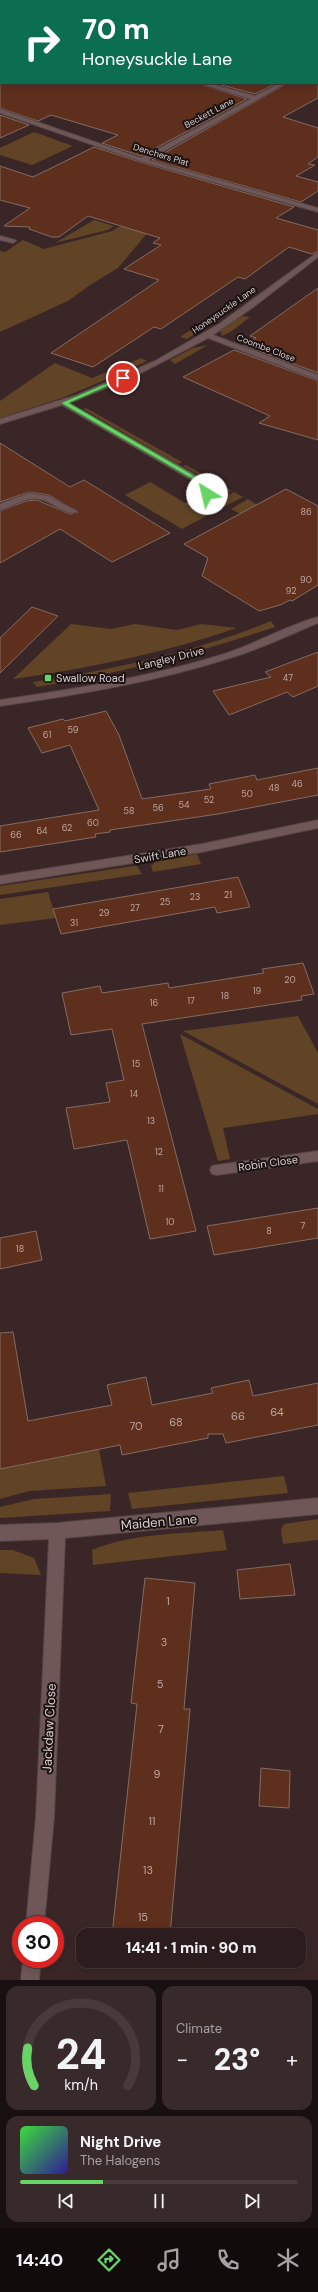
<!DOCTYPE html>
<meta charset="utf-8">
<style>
body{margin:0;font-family:"DM Sans",sans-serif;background:#38292a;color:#f1f3f6;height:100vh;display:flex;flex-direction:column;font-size:15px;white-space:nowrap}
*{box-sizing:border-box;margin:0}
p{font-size:13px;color:#a6a1a4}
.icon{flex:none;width:22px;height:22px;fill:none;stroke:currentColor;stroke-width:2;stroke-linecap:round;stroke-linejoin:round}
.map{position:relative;height:1980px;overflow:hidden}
.drawer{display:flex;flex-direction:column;gap:6px;padding:6px;background:#180f10;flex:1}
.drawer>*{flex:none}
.banner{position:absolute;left:0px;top:0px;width:318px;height:84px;box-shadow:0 2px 10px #0003,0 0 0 1px #483a3b;background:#0b6e4f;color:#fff;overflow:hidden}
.speed{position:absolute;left:12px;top:1916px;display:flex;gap:8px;font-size:20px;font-weight:700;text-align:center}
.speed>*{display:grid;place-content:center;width:52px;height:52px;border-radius:50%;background:#2c1c1d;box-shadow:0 2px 10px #0003,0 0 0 1px #483a3b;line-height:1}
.speed .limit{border:6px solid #d22;background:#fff;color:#111}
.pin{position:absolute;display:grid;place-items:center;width:34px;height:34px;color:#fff;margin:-17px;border:2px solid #fff;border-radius:50%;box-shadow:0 1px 4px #0007}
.me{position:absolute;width:44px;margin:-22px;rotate:324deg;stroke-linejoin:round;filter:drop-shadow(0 0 3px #0008)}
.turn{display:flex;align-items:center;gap:14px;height:84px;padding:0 16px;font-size:18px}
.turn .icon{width:52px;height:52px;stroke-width:2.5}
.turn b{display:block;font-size:28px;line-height:34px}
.big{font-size:30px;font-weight:800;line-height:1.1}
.drawer .widget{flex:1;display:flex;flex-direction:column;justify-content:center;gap:6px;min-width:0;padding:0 14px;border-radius:12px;background:#38292a}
.drawer .dial{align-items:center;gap:0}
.dial svg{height:104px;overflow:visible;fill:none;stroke:#483a3b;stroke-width:7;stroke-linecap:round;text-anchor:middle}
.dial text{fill:#f1f3f6;stroke:none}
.song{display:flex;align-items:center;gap:12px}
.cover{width:48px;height:48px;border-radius:6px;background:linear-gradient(135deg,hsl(120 70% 55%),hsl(250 70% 35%))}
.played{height:4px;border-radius:2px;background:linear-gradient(90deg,#67d465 30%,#483a3b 30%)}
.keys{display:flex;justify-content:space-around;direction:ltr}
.heat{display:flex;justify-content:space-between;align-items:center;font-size:22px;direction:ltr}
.drawer .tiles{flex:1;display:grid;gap:6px;grid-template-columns:1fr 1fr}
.widget:last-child{grid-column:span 2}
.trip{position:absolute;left:76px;top:1928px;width:230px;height:40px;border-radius:12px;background:#2c1c1d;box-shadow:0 2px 10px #0003,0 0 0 1px #483a3b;font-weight:800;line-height:40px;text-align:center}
.tab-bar{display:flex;height:64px;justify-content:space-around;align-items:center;background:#120b0c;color:#a6a1a4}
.tab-bar .icon{width:28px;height:28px}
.tab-bar .current{color:#67d465}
.tab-bar b{font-size:18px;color:#f1f3f6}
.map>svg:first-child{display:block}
.green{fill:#604425}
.building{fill:#5f2f1d;stroke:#826c63}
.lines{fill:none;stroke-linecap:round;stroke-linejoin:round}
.street-casing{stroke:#544;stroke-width:2}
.street{fill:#6f5758;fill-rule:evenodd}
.route{fill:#67d465;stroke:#438a42}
.poi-dot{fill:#67d465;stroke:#1b1212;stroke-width:1.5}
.labels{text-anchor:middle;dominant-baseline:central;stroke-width:4;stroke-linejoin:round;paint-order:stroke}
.far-street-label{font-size:9px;fill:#dccece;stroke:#1b1212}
.number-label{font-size:9px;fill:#bda6a2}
.street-label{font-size:11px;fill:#dccece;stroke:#1b1212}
.poi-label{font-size:11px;fill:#dccece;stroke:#1b1212;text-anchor:start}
.near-number-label{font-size:11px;fill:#bda6a2}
.near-street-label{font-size:13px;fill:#dccece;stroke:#1b1212}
</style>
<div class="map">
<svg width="318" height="1980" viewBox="0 0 318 1980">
<rect width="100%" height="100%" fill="#3a2627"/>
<g class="green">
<polygon points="34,132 73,146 32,165 0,155 0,148"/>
<polygon points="189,183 118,268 90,285 68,301 0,332 0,251 5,252 23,240 44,249 112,231"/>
<polygon points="94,220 114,226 108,230 55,243"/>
<polygon points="228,305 234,308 216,321 208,319"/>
<polygon points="241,316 250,317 232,331 222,336 220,330"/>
<polygon points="203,322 209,325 187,339 180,337"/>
<polygon points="208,345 175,364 170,360 193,348"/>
<polygon points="141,358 147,361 121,373 113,370"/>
<polygon points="55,363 92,378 107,372 117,375 62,398 0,418 0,401"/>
<polygon points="86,408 182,462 178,464 83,409"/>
<polygon points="186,465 232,491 229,492 183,466"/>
<polygon points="150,482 197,510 210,514 182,529 125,495"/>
<polygon points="234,492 243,497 216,511 203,509"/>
<polygon points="248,499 318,544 257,523 231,509"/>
<path d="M271 621 275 627C197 653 118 674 37 687L33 682C114 669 195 652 271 621Z"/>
<path d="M71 624 111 629 135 624 177 630 201 624 237 628C164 653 90 668 13 679Z"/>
<polygon points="197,854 201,864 153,872 151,866 155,862"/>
<polygon points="134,866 137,866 142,874 0,895 0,886"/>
<polygon points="48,892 56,918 0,925 0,899"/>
<polygon points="298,1016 318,1053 318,1104 183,1031"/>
<polygon points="180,1034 318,1109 318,1114 223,1128 230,1159 218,1161"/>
<polygon points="99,1449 106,1486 29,1491 0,1499 0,1469"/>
<polygon points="284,1476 288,1493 132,1509 128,1493"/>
<polygon points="111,1494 110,1511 0,1518 0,1507 34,1499"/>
<polygon points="318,1519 318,1540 283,1544 281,1530 284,1524"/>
<path d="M223 1530 227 1550 93 1565 92 1550C132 1533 180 1534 223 1530Z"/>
<polygon points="0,1550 13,1550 34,1558 41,1575 0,1573"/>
</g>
<g class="building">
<polygon points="0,83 197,83 247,99 141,156 102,143 118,135 51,115 38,121 0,108"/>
<polygon points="214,83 277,83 255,94"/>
<polygon points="288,83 318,83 318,98 283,117 318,128 318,157 308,164 315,165 296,176 318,182 318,191 301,202 152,160"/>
<polygon points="0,115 29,125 0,138"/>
<polygon points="94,147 140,162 294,207 276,218 318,230 318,251 312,254 289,247 245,279 238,277 161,329 154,327 93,367 51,353 159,280 124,269 161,245 153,243 160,238 88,216 59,237 52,237 29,229 30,227 4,226 30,208 0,200 0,166 33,177"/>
<polygon points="318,288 318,373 243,345 256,338 250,336"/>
<polygon points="234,350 318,381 318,440 259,423 270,416 183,377"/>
<polygon points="0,443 70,487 84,480 170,533 112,562 60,529 0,563 0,511 26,501 37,500 70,514 78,512 49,495 29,492 0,502"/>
<polygon points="286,489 318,506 318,585 292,601 290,600 280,605 259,611 202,576 208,558 184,544"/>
<polygon points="32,607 58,616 0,673 0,638"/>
<polygon points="318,652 318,686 293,697 287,692 229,715 213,691 271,677 265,672"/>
<polygon points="106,711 119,735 142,799 211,789 209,784 255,775 257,780 318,768 318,795 218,814 110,830 110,832 95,834 96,837 0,852 0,826 99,810 70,745 42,753 28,728 63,719 65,721"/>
<polygon points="238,877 250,907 217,913 215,907 61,934 53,909"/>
<polygon points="303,963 314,994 301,996 302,1000 142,1024 196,1231 150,1239 127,1140 74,1149 66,1108 110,1102 106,1083 124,1080 112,1029 71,1035 62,993 100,986 102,993 168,983 169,988 264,973 262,969"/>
<polygon points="318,1208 318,1238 214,1255 207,1226"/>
<polygon points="36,1231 42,1260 0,1269 0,1238"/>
<polygon points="13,1332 28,1421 112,1405 107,1385 146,1377 152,1405 213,1393 211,1388 249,1380 253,1396 318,1383 318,1425 226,1443 223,1434 208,1434 208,1438 122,1455 120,1445 0,1469 0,1333"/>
<polygon points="290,1564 295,1595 240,1599 237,1570"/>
<polygon points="145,1578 195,1583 184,1709 190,1709 170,1935 112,1935 137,1704 131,1703"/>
<polygon points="261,1768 290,1771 289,1808 259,1806"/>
</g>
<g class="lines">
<defs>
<g id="street">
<polygon points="141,0 149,0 140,1"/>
<polygon points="279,0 285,0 278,1"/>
<rect x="317" y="45" width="1" height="4"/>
<polygon points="1,61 1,65 0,66 0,62"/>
<rect x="317" y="64" width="1" height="4"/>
<polygon points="198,83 208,83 255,96 280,83 287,83 148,160 318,208 318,212 140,161 0,113 0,109 141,158 251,99"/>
<polygon points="0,236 15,240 16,241 13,243 0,240"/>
<polygon points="318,252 318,257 252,308 213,335 318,375 318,380 208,338 135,376 69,403 206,481 212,490 211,494 193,506 186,504 203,493 204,490 200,485 62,405 0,424 0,419 77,395 155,361 219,324"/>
<path d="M29 493 48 496 77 511C70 518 52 502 43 500 26 495 15 506 0 510V504Z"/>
<path d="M318 617V623C289 635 260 649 230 658 155 682 77 695 0 706V700C75 689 151 677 224 654 255 644 288 625 318 617Z"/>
<polygon points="318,820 318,828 202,852 0,884 0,876 202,844"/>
<polygon points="318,1151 318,1161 217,1175 212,1174 210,1170 212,1166 217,1165"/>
<polygon points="318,1498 318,1514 65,1538 54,1817 44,1925 26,1925 36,1817 49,1539 0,1541 0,1525 57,1523"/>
<polygon points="23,1959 41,1959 39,1980 21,1980"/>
</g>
</defs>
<use href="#street" class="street-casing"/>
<use href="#street" class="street"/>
</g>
<polygon class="route" points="121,377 126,378 69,403 205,482 211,490 209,495 205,495 205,490 201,484 61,403"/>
<rect class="poi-dot" x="44" y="674" width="8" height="8" rx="2"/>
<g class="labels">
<g class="far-street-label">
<text transform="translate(209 113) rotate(-28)">Beckett Lane</text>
<text transform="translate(161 155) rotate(17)">Denchers Plat</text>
<text transform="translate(224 310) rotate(-35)">Honeysuckle Lane</text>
<text transform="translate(266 348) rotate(21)">Coombe Close</text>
</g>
<g class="number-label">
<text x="306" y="512">86</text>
<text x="306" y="580">90</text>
<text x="291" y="591">92</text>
<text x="288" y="678">47</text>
<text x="73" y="730">59</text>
<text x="47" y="735">61</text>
<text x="297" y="784">46</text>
<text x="274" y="788">48</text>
<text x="247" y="794">50</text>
<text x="209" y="800">52</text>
<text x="184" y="805">54</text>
<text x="158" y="808">56</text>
<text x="129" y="811">58</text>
<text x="93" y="823">60</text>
<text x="67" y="828">62</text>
<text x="42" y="831">64</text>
<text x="16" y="835">66</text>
<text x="228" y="895">21</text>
<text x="195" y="897">23</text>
<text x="165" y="902">25</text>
<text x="135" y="908">27</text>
<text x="104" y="913">29</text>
<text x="74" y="923">31</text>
<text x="290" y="980">20</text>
<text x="257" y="991">19</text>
<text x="225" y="996">18</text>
<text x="191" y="1001">17</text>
<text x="154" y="1003">16</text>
<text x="136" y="1064">15</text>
<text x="134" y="1094">14</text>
<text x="151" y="1121">13</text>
<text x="159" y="1152">12</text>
<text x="161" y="1189">11</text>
<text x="170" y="1222">10</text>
<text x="303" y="1226">7</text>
<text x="269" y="1231">8</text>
<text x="20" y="1249">18</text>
</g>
<g class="street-label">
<text transform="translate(171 658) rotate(-14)">Langley Drive</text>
<text transform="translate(160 855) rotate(-10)">Swift Lane</text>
<text transform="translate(268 1163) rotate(-8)">Robin Close</text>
</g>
<g class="poi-label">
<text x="56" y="678">Swallow Road</text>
</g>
<g class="near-number-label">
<text x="277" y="1412">64</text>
<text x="238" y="1416">66</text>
<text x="176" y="1422">68</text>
<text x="136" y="1426">70</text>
<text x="168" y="1601">1</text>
<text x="164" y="1642">3</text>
<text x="160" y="1684">5</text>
<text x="161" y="1729">7</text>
<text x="157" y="1774">9</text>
<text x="152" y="1821">11</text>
<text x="148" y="1870">13</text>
<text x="143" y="1917">15</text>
</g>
<g class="near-street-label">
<text transform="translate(159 1522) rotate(-5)">Maiden Lane</text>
<text transform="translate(49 1728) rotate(-87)">Jackdaw Close</text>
</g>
</g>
</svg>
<div class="speed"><div class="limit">30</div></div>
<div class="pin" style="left:123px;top:378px;background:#d93025"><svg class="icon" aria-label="arrive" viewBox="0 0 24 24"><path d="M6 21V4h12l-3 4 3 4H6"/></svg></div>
<svg class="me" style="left:207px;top:494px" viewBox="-20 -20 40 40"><circle r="19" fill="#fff"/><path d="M0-13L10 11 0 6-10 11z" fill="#67d465"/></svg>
<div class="trip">14:41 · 1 min · 90 m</div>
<div class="banner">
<div class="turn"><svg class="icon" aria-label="right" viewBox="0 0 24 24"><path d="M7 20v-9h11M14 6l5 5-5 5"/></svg><div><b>70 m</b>Honeysuckle Lane</div></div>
</div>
</div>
<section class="drawer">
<div class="tiles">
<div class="widget dial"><svg viewBox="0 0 100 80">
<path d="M14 69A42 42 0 1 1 86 69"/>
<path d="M14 69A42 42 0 0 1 9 40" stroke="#67d465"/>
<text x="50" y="56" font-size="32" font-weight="700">24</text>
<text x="50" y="72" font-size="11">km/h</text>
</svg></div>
<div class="widget"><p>Climate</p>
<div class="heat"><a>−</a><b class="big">23°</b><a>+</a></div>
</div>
<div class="widget">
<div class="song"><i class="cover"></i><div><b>Night Drive</b><p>The Halogens</p></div></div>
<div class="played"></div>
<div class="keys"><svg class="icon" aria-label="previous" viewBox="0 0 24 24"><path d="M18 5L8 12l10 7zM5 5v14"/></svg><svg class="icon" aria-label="pause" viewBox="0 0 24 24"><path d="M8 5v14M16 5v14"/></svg><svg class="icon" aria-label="next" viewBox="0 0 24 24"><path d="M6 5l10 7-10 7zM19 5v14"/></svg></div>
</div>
</div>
</section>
<nav class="tab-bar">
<b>14:40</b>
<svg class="icon current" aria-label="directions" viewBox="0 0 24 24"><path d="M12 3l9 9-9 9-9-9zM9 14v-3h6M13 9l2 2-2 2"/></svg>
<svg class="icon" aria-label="music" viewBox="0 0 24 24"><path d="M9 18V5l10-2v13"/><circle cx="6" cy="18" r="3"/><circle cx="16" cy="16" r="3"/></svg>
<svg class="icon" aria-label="phone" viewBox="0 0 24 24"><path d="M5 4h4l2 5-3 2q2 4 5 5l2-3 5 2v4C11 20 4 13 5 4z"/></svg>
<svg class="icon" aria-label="climate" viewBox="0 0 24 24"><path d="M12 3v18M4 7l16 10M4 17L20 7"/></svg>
</nav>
